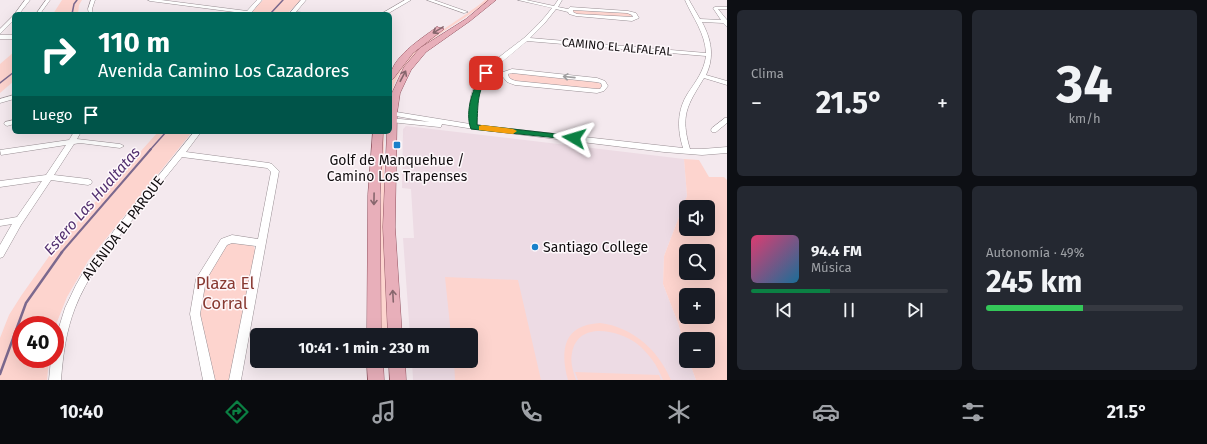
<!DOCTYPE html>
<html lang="es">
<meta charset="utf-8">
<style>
body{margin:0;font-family:"Fira Sans",sans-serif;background:#242831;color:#f1f3f6;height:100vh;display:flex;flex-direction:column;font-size:15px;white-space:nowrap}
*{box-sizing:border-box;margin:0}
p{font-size:13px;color:#9ea1a6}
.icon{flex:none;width:22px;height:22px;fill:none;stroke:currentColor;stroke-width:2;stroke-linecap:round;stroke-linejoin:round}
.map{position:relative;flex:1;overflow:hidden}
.side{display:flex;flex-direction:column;gap:10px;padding:10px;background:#0d0f14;width:480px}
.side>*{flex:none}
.banner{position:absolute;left:12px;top:12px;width:380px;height:122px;border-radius:6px;box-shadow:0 4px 16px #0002;background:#00695c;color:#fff;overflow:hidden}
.controls{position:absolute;left:679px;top:200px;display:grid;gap:8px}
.controls a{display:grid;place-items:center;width:36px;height:36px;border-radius:6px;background:#171b24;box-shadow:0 4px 16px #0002;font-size:20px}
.speed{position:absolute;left:12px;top:316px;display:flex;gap:8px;font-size:20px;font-weight:700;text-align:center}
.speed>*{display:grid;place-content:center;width:52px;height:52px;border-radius:50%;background:#171b24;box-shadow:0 4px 16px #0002;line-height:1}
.speed .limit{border:6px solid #d22;background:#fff;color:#111}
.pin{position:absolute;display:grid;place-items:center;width:34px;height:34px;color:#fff;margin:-17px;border-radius:8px;box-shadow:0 2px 6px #0006}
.me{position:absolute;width:44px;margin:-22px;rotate:277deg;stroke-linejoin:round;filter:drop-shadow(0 0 3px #0008)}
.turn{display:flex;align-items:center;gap:14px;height:84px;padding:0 20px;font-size:18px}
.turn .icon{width:52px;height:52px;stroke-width:2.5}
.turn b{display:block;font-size:28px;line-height:34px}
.then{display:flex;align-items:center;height:38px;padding:0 20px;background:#0003;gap:8px;font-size:15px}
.big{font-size:30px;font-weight:700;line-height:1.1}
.side .tile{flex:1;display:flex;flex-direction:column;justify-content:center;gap:6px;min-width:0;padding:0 14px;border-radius:6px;background:#242831}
.side .dial{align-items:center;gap:0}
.dial b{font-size:52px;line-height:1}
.song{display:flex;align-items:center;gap:12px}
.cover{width:48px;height:48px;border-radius:6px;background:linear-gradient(135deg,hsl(340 70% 55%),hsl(200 70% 35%))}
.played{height:4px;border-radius:2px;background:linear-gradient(90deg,#0b8043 40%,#363941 40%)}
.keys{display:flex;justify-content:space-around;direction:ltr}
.heat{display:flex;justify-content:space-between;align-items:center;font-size:22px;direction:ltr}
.charge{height:6px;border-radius:3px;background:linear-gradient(90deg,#34c759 49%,#363941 0)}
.side .tiles{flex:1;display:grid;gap:10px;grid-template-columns:repeat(2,1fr)}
.trip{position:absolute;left:250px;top:328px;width:228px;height:40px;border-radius:6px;background:#171b24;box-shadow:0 4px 16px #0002;font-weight:700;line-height:40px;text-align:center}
.dock{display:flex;height:64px;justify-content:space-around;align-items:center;background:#090b0e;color:#9ea1a6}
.dock .icon{width:28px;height:28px}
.dock .active{color:#0b8043}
.dock b{font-size:18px;color:#f1f3f6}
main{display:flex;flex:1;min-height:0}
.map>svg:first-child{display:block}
.built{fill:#eddbe4}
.green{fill:#fdd4ce;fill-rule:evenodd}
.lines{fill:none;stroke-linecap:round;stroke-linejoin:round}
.stream-far2{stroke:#7c698e;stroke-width:1.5}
.stream-far1{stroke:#7c698e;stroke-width:2}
.stream{stroke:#7c698e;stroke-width:2.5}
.minor-casing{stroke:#998f94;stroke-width:1}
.major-casing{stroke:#925360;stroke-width:1}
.minor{fill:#fff;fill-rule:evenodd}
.major{fill:#e8afba;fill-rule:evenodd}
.oneway{stroke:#87666d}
.oneway2{stroke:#9f9e9f}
.route{fill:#0b8043;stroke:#07532c}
.slow{fill:#f59e0b}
.poi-dot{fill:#1881cb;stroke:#fef8fb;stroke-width:1.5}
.labels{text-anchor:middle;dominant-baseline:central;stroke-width:3;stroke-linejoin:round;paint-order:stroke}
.far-street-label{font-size:12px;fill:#100c0e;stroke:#fef8fb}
.poi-label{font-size:14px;fill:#100c0e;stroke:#fef8fb}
.street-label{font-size:14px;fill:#100c0e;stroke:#fef8fb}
.water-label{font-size:15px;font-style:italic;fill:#522f6f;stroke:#fef8fb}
.near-park-label{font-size:17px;fill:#883a32;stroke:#fef8fb}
</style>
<main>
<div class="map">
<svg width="727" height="380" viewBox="0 0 727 380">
<rect width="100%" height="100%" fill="#f4e9ee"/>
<polygon class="built" points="406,126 684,159 687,196 664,256 663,284 678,323 686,350 686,361 689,361 696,380 413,380 412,361 471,361 471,335 410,335 403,238 414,238 411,189 402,188 403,129"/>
<g class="green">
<polygon points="62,0 82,0 79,5 78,14 53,14"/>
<polygon points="263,0 301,0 287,14 250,14"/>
<path d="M485 0H489C456 28 404 46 392 92H390C390 55 460 22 485 0Z"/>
<polygon points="572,10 629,13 633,18 575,14"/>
<polygon points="14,52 14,81 0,93 0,64"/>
<polygon points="512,73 595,81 602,85 600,89 597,89 511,81 508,75"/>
<polygon points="158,132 192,132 88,261 67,297 55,327 55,325 21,325 21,359 49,359 47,380 0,380 0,338 9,315 21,296 57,245"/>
<polygon points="383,132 384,132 384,252 388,335 381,335 379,254"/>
<path d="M684 159 699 160 709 177H724L727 180V380H696L689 361H708V339H686V350L678 323 663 284 664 256 687 196ZM686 207H708V229H686ZM686 251H708V273H686ZM686 295H708V317H686Z"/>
<polygon points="231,242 253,245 256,251 229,380 215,380 199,310 203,286 207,277 225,246"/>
<polygon points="445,277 518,280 541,380 455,380 454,361 471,361 471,335 451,335"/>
<path d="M600 323C633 327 658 350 671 380H663C657 365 649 353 636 343 617 330 578 321 572 353 570 362 573 371 576 380H568C560 350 563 325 600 323Z"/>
<polygon points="575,372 659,375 661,380 578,380"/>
</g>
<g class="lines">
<g class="stream-far2">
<polyline points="72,14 74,4 77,0"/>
<polyline points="270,14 283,0"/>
<polyline points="0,83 14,72"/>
<polyline points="150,150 166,132"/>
</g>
<polyline class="stream-far1" points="61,253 151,149"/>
<polyline class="stream" points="0,374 26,303 62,252"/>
<defs>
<g id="minor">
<polygon points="25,0 30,0 19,14 14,15"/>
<polygon points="46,0 50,0 40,14 36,14"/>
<polygon points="91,0 95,0 92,9 93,14 89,14 88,9"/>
<polygon points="148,0 161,0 247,11 257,0 262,0 250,14 150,1"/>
<polygon points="301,0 306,0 296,12 307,13 309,14 289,14"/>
<polygon points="405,0 411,0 387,14 381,14"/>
<polygon points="427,0 434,0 468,12 464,13"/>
<path d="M518 0H526L554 6 558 0H562L558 7 568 9 570 7 628 11 636 13 639 18 632 21 576 16 569 14 568 12 556 9 544 24 530 38 706 53C705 33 693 18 685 0H689L700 19 721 20 713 8 715 7H727V9H718L727 20V27L723 23 702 22C711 39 715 56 706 75L727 81V85L704 78C687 106 680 115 690 149H702L727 147V153L702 155 664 152 474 129 442 124 441 127H439L390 122V118L430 122 390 115V111L470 124C470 115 469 105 471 96 478 69 504 54 524 38 534 29 544 19 552 8ZM573 10 627 13 632 15 633 17 577 14 573 12ZM527 41 706 56C704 71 696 81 688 93 677 110 677 129 683 148L477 125C475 106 476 91 488 75L503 77 507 82 515 85 597 93 604 91 608 86 605 81 597 78 512 69 503 72 502 74 490 72ZM512 73 596 82 601 83 602 86 600 89H597L516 81C512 80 508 78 508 74Z"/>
<polygon points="14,15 14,20 0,34 0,29"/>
<rect x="0" y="35" width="14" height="4"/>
<polygon points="14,95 14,99 0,103 0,99"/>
<polygon points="725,118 727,118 727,123 716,132 712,132 711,130 712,128"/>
<polygon points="14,120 14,124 7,126 4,124 5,122"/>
<polygon points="74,132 81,132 77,139 120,144 124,146 120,148 80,143 74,144 54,175 88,179 91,180 92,182 91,184 88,185 51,180 21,225 3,257 0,258 0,245 12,224 0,226 0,220 17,217 42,181 0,187 0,181 46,175 66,145 1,155 0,150 69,140"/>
<path d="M194 132H201L186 152 269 163 272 164 279 171 241 380H229L256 246 232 243 227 245 206 280 200 314 215 380H203L190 314 196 279 221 239 232 235 258 239 271 172 267 168 182 157C164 179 147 201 129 224 108 250 87 277 75 308 66 331 63 355 61 380H49L51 359H55V340L65 308 76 285 87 266 116 228Z"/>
</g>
<g id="major">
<polygon points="489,0 496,0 470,21 426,52 411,70 400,93 397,113 395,227 402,335 388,335 383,227 387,132 390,132 392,93 404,67 420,48 466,19"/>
<path d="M437 27 444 29 413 53 393 79H390C390 58 421 39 437 27Z"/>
<polygon points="373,132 383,132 380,195 381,335 367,335 368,195"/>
<polygon points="367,361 383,361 384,380 368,380"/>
<polygon points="389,361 405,361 406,380 390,380"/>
</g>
</defs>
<use href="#minor" class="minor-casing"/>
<use href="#major" class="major-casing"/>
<use href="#minor" class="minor"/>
<use href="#major" class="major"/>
</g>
<defs><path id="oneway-shaft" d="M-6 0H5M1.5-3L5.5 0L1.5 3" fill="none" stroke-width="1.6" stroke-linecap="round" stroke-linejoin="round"/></defs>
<g class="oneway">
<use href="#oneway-shaft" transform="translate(438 30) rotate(149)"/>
<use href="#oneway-shaft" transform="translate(403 76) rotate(-62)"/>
<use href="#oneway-shaft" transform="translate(374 199) rotate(91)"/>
<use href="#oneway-shaft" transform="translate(393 296) rotate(-93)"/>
</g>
<use class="oneway2" href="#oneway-shaft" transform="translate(569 77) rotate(-174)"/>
<path class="route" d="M483 71 489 73C477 92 478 103 477 125L574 136 578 138 577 140 471 129C464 111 474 86 483 71Z"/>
<polygon class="slow" points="482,125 513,129 517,131 513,134 479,130 479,126"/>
<g class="poi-dot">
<rect x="393" y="141" width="8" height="8" rx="2"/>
<circle cx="535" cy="247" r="4"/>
</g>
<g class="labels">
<g class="far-street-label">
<text transform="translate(617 47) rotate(5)">CAMINO EL ALFALFAL</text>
</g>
<g class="poi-label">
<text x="397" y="160">Golf de Manquehue /<tspan x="397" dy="16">Camino Los Trapenses</tspan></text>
<text x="543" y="247" text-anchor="start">Santiago College</text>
</g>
<g class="street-label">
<text transform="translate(123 228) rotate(-53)">AVENIDA EL PARQUE</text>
</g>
<g class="water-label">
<text transform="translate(92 201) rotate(-49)">Estero Las Hualtatas</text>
</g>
<g class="near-park-label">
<text x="225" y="283">Plaza El<tspan x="225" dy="20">Corral</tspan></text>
</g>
</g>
</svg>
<div class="controls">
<a><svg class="icon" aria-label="sound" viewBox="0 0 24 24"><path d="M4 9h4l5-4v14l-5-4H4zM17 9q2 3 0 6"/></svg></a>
<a><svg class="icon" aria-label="search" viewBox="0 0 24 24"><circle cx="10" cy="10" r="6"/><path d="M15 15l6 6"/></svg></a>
<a>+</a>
<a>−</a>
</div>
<div class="speed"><div class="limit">40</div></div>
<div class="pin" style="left:486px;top:73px;background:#d93025"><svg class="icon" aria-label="arrive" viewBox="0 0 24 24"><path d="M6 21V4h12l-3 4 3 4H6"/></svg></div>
<svg class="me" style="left:574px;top:138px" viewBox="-20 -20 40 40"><path d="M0-17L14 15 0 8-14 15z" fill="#0b8043" stroke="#fff" stroke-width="4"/></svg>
<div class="trip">10:41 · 1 min · 230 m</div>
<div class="banner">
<div class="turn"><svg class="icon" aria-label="right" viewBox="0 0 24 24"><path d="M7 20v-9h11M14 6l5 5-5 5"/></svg><div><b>110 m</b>Avenida Camino Los Cazadores</div></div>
<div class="then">Luego<svg class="icon" aria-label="arrive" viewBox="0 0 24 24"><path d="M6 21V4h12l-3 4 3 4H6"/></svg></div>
</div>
</div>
<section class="side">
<div class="tiles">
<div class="tile"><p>Clima</p>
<div class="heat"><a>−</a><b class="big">21.5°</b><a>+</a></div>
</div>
<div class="tile dial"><b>34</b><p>km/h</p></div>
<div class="tile">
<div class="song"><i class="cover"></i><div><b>94.4 FM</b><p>Música</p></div></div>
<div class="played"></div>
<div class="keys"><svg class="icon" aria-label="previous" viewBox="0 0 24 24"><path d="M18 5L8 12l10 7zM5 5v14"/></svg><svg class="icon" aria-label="pause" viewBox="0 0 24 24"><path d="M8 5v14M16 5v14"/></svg><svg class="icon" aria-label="next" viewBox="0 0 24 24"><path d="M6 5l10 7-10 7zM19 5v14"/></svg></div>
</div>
<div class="tile"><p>Autonomía · 49%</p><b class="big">245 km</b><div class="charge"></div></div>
</div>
</section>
</main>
<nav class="dock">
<b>10:40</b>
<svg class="icon active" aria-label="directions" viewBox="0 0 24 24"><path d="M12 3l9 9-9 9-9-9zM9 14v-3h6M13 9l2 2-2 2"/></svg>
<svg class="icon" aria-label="music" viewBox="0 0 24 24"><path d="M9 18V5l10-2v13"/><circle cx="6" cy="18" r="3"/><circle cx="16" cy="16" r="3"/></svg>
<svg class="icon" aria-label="phone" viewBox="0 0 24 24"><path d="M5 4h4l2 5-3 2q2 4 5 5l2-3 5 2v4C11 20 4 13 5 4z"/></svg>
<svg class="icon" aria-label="climate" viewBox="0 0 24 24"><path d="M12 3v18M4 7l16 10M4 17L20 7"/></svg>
<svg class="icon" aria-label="car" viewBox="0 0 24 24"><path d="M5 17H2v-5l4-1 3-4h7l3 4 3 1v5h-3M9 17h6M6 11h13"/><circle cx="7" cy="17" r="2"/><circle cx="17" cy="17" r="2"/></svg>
<svg class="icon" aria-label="filters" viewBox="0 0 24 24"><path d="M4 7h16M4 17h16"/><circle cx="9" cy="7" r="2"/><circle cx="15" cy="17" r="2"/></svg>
<b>21.5°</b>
</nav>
